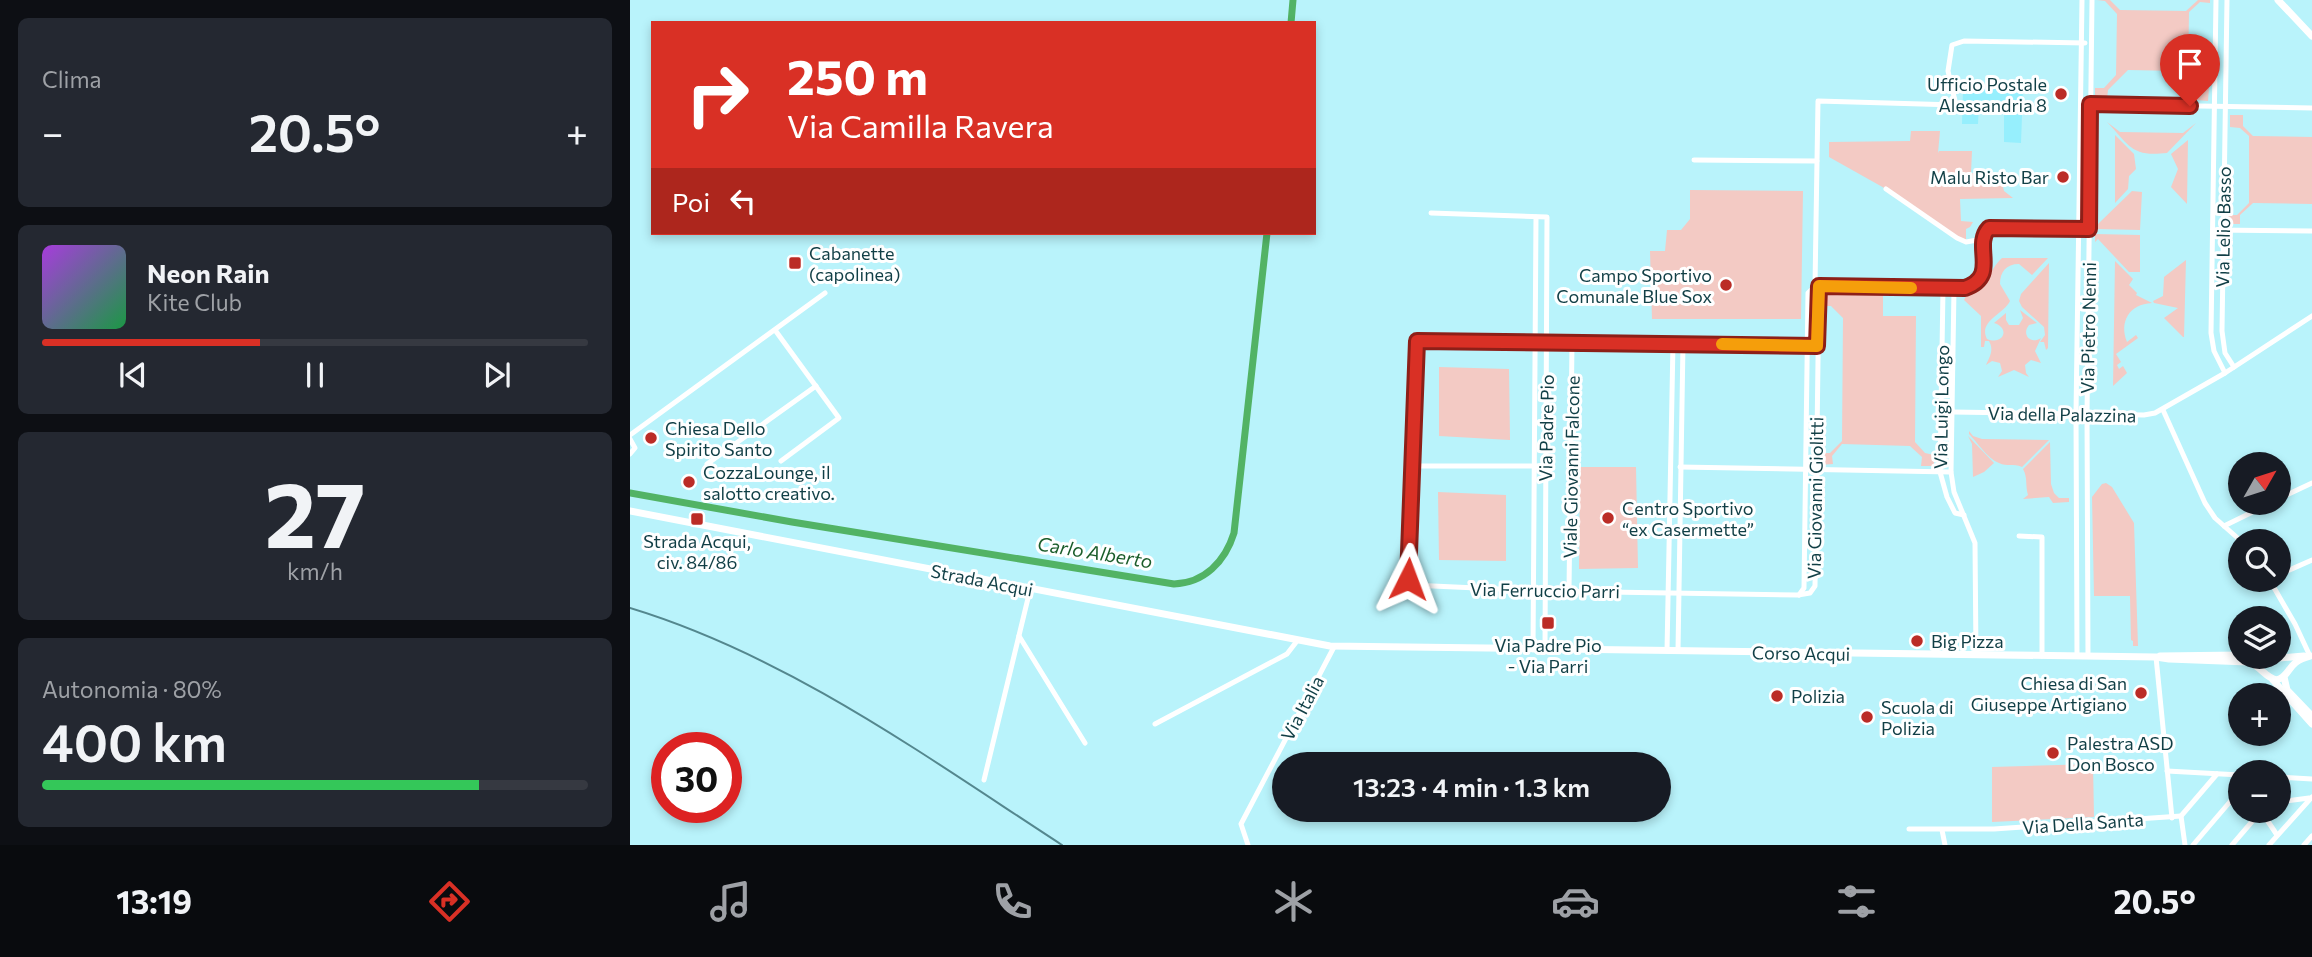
<!DOCTYPE html>
<html lang="it">
<meta charset="utf-8">
<style>
body{margin:0;font-family:Commissioner,sans-serif;background:#242831;color:#f1f3f6;height:100vh;display:flex;flex-direction:column;font-size:26px;white-space:nowrap}
*{box-sizing:border-box;margin:0}
p{font-size:23px;color:#9ea1a6}
.icon{flex:none;width:38px;height:38px;fill:none;stroke:currentColor;stroke-width:2;stroke-linecap:round;stroke-linejoin:round}
.map{position:relative;flex:1;overflow:hidden}
.panel{display:flex;flex-direction:column;gap:18px;padding:18px;background:#0d0f14;width:630px}
.panel>*{flex:none}
.top-card{position:absolute;left:21px;top:21px;width:665px;height:214px;border-radius:0px;box-shadow:0 4px 10px #0003;background:#d93025;color:#fff;overflow:hidden}
.needle{width:46px;rotate:51deg}
.tools{position:absolute;left:1598px;top:452px;display:grid;gap:14px}
.tools a{display:grid;place-items:center;width:63px;height:63px;border-radius:50%;background:#171b24;box-shadow:0 4px 10px #0003;font-size:35px}
.speed{position:absolute;left:21px;top:732px;display:flex;gap:14px;font-size:35px;font-weight:700;text-align:center}
.speed>*{display:grid;place-content:center;width:91px;height:91px;border-radius:50%;background:#171b24;box-shadow:0 4px 10px #0003;line-height:1}
.speed .limit{border:10px solid #d22;background:#fff;color:#111}
.pin{position:absolute;display:grid;place-items:center;width:60px;height:60px;color:#fff;margin:-72px -30px;border-radius:50% 50% 50% 0;rotate:-45deg;box-shadow:0 0 7px #0007}
.pin .icon{rotate:45deg}
.me{position:absolute;width:77px;margin:-38px;rotate:3deg;stroke-linejoin:round;filter:drop-shadow(0 0 5px #0008)}
.turn{display:flex;align-items:center;gap:24px;height:147px;padding:0 21px;font-size:32px}
.turn .icon{width:91px;height:91px;stroke-width:2.5}
.turn b{display:block;font-size:49px;line-height:60px}
.then{display:flex;align-items:center;height:66px;padding:0 21px;background:#0003;gap:14px;font-size:26px}
.big{font-size:52px;font-weight:600;line-height:1.1}
.panel .widget{flex:1;display:flex;flex-direction:column;justify-content:center;gap:10px;min-width:0;padding:0 24px;border-radius:10px;background:#242831}
.panel .dial{align-items:center;gap:0}
.dial b{font-size:91px;line-height:1}
.song{display:flex;align-items:center;gap:21px}
.cover{width:84px;height:84px;border-radius:10px;background:linear-gradient(135deg,hsl(280 70% 55%),hsl(140 70% 35%))}
.played{height:7px;border-radius:4px;background:linear-gradient(90deg,#d93025 40%,#363941 40%)}
.keys{display:flex;justify-content:space-around;direction:ltr}
.heat{display:flex;justify-content:space-between;align-items:center;font-size:38px;direction:ltr}
.charge{height:10px;border-radius:5px;background:linear-gradient(90deg,#34c759 80%,#363941 0)}
.trip{position:absolute;left:642px;top:752px;width:399px;height:70px;border-radius:35px;background:#171b24;box-shadow:0 4px 10px #0003;font-weight:600;line-height:70px;text-align:center}
.tabs{display:flex;height:112px;justify-content:space-around;align-items:center;background:#090b0e;color:#9ea1a6}
.tabs .icon{width:49px;height:49px}
.tabs .selected{color:#d93025}
.tabs b{font-size:32px;color:#f1f3f6}
main{display:flex;flex:1;min-height:0}
.map>svg:first-child{display:block}
.built{fill:#96effd}
.green{fill:#f3cac4}
.lines{fill:none;stroke-linecap:round;stroke-linejoin:round}
.canal{stroke:#52b365;stroke-width:7}
.street{stroke:#fff;stroke-width:5}
.secondary{stroke:#fff;stroke-width:7}
.rail{stroke:#54878e;stroke-width:2}
.route-casing{stroke:#8d1f18;stroke-width:18}
.route{stroke:#d93025;stroke-width:12}
.slow{stroke:#f59e0b;stroke-width:12}
.poi-dot{fill:#bb2c26;stroke:#fff;stroke-width:2.5}
.labels{text-anchor:middle;dominant-baseline:central;stroke-width:6;stroke-linejoin:round;paint-order:stroke}
.poi-label{font-size:18px;fill:#113f46;stroke:#fff;text-anchor:start}
.street-label{font-size:18px;fill:#113f46;stroke:#fff}
.water-label{font-size:19px;font-style:italic;fill:#1b5d2b;stroke:#fff}
</style>
<main>
<section class="panel">
<div class="widget"><p>Clima</p>
<div class="heat"><a>−</a><b class="big">20.5°</b><a>+</a></div>
</div>
<div class="widget">
<div class="song"><i class="cover"></i><div><b>Neon Rain</b><p>Kite Club</p></div></div>
<div class="played"></div>
<div class="keys"><svg class="icon" aria-label="previous" viewBox="0 0 24 24"><path d="M18 5L8 12l10 7zM5 5v14"/></svg><svg class="icon" aria-label="pause" viewBox="0 0 24 24"><path d="M8 5v14M16 5v14"/></svg><svg class="icon" aria-label="next" viewBox="0 0 24 24"><path d="M6 5l10 7-10 7zM19 5v14"/></svg></div>
</div>
<div class="widget dial"><b>27</b><p>km/h</p></div>
<div class="widget"><p>Autonomia · 80%</p><b class="big">400 km</b><div class="charge"></div></div>
</section>
<div class="map">
<svg width="1682" height="845" viewBox="0 0 1682 845">
<rect width="100%" height="100%" fill="#b9f3fb"/>
<polygon class="built" points="1333,89 1393,89 1391,143 1374,142 1374,104 1349,104 1348,124 1332,124"/>
<g class="green">
<polygon points="1467,0 1480,0 1490,10 1556,11 1568,0 1580,0 1580,3 1570,2 1559,12 1558,76 1569,88 1579,88 1578,101 1567,100 1566,92 1547,71 1498,70 1478,90 1477,99 1465,99 1465,88 1474,88 1486,75 1487,14 1475,1"/>
<polygon points="1600,115 1613,115 1613,126 1623,136 1682,137 1682,204 1623,203 1610,215 1610,224 1598,224 1598,215 1607,215 1619,203 1619,136 1610,128 1600,127"/>
<path d="M1477 122 1490 132 1553 133 1566 123 1537 153C1501 157 1500 146 1477 122Z"/>
<polygon points="1281,131 1310,131 1308,153 1309,151 1342,151 1341,173 1370,174 1374,191 1383,198 1330,199 1331,221 1343,222 1340,227 1336,229 1336,242 1256,189 1199,157 1199,142 1280,141"/>
<polygon points="1485,135 1504,154 1506,169 1499,176 1498,189 1485,203"/>
<polygon points="1558,140 1557,204 1541,187 1548,169 1541,154"/>
<polygon points="1060,190 1173,191 1171,319 1022,319 1020,251 1035,251 1037,230 1051,230 1060,219"/>
<polygon points="1502,191 1512,192 1510,230 1466,229 1466,221 1468,224"/>
<polygon points="1465,234 1510,235 1510,272 1499,272 1468,239 1465,242"/>
<path d="M1372 258H1418L1402 275 1389 264C1376 264 1370 272 1370 284L1380 301C1373 315 1348 321 1357 339 1373 346 1381 328 1364 323L1376 313V320L1379 325H1389L1393 318 1390 310 1407 323 1399 325C1391 335 1401 345 1411 338L1405 351 1411 363 1401 360 1395 365 1396 373 1399 377 1384 370 1368 377 1372 371 1370 363 1362 361 1356 365C1360 356 1364 350 1359 341H1355L1354 347H1351V316L1334 300 1337 294C1356 289 1359 270 1372 258Z"/>
<polygon points="1556,260 1554,337 1553,337 1534,318 1548,308 1524,303 1523,301 1533,296 1534,277"/>
<path d="M1485 261 1503 279 1499 285 1507 293 1506 295 1522 303C1499 304 1489 322 1497 342L1506 335 1508 338 1486 354 1491 362 1487 365 1489 369 1493 366 1497 373 1483 386Z"/>
<polygon points="1419,263 1418,348 1416,350 1414,342 1410,342 1415,335 1414,327 1392,307 1389,301 1391,294"/>
<polygon points="1253,293 1253,316 1286,316 1285,442 1295,453 1304,455 1304,466 1291,466 1292,457 1280,446 1212,444 1202,456 1203,464 1190,465 1190,453 1200,453 1212,441 1213,318 1201,306 1193,306 1193,294"/>
<polygon points="809,367 879,369 880,440 809,436"/>
<path d="M1339 431 1343 436 1352 439 1419 440 1392 467C1383 463 1377 467 1369 463 1358 459 1347 442 1339 434Z"/>
<polygon points="1338,436 1364,463 1354,472 1343,477 1342,444"/>
<path d="M1420 442 1421 484 1424 493 1429 498H1439V502L1423 503 1419 497 1393 499 1398 495C1395 485 1398 478 1393 469Z"/>
<polygon points="950,467 1006,467 1008,568 949,569"/>
<polygon points="1476,483 1482,487 1504,523 1508,646 1503,646 1503,641 1501,640 1500,596 1464,596 1462,497 1472,484"/>
<polygon points="808,492 876,495 876,561 809,560"/>
<polygon points="1463,764 1464,817 1362,822 1362,767"/>
</g>
<g class="lines">
<g class="canal">
<polyline points="661,23 663,0"/>
<path d="M0 493 162 522 544 584C574 583 595 562 604 533L637 233"/>
</g>
<g class="street">
<polyline points="1586,0 1581,333 1584,351 1595,373"/>
<polyline points="1597,0 1592,331 1595,353 1604,367"/>
<polyline points="1451,104 1682,108"/>
<polyline points="1064,160 1187,161 1188,101 1326,105 1318,71 1322,45 1334,41 1455,43"/>
<polyline points="1256,189 1327,238 1336,242 1353,239"/>
<polyline points="801,213 917,217 915,650"/>
<polyline points="1583,230 1682,231"/>
<polyline points="1185,286 1187,161"/>
<polyline points="1313,289 1310,472 1317,497 1325,513 1334,515"/>
<polyline points="1324,289 1321,472 1324,492 1345,543 1346,655"/>
<polyline points="145,330 209,418 151,461"/>
<polyline points="1187,346 787,341 778,579 781,585 915,591 1168,595 1180,593 1185,586 1189,286"/>
<polyline points="1533,410 1575,503 1585,518 1611,541"/>
<polyline points="1322,412 1514,415 1525,413 1595,373 1682,316"/>
<polyline points="0,435 195,293"/>
<polyline points="0,439 5,448 0,454"/>
<polyline points="77,464 186,386"/>
<polyline points="783,466 909,466"/>
<polyline points="1050,467 1321,472"/>
<polyline points="1648,499 1682,483"/>
<polyline points="1594,526 1643,502"/>
<polyline points="1389,536 1412,537 1412,656"/>
<polyline points="1648,575 1682,560"/>
<polyline points="1639,579 1665,624 1680,656"/>
<polyline points="939,591 942,343"/>
<path d="M1169 595 1174 588 1178 293 1185 286 1335 288C1370 276 1342 247 1358 228L1452 229"/>
<polyline points="389,636 455,743"/>
<polyline points="903,650 906,217"/>
<polyline points="1037,651 1043,343"/>
<polyline points="1048,651 1053,343"/>
<polyline points="1447,656 1446,414 1452,0"/>
<polyline points="1458,656 1457,414 1462,0"/>
<polyline points="1526,657 1542,818"/>
<polyline points="525,724 657,654 667,641"/>
<polyline points="1537,771 1610,775"/>
<polyline points="1648,777 1682,779"/>
<polyline points="354,780 400,590"/>
<polyline points="1648,802 1679,798"/>
<polyline points="1631,811 1647,835"/>
<polyline points="1551,816 1587,774"/>
<polyline points="1551,816 1555,845"/>
<polyline points="1279,829 1364,829 1551,816"/>
<polyline points="1312,830 1315,845"/>
<polyline points="618,845 611,824 704,647"/>
<polyline points="1563,845 1610,790"/>
<polyline points="1602,845 1632,810"/>
<polyline points="1639,845 1682,797"/>
<polyline points="1674,845 1682,836"/>
</g>
<g class="secondary">
<polyline points="1648,0 1682,36"/>
<path d="M0 511 700 646 1526 657 1539 659 1618 662C1631 666 1635 678 1647 680 1662 675 1656 662 1680 656"/>
<polyline points="1530,656 1610,655"/>
<polyline points="1624,656 1637,659 1674,656"/>
<polyline points="1654,677 1657,690 1682,716"/>
<polyline points="1643,680 1682,724"/>
</g>
<path class="rail" d="M0 608C158 656 295 756 432 845"/>
</g>
<g class="lines">
<defs>
<path id="route" d="M778 579 787 341 1187 346 1189 286 1335 288C1370 276 1342 246 1359 228L1459 229 1460 104 1560 106"/>
</defs>
<use href="#route" class="route-casing"/>
<use href="#route" class="route"/>
<polyline class="slow" points="1092,344 1187,346 1189,286 1281,288"/>
</g>
<g class="poi-dot">
<circle cx="1431" cy="94" r="7"/>
<circle cx="1433" cy="177" r="7"/>
<rect x="158" y="256" width="14" height="14" rx="3.5"/>
<circle cx="1096" cy="285" r="7"/>
<circle cx="21" cy="438" r="7"/>
<circle cx="59" cy="482" r="7"/>
<circle cx="978" cy="518" r="7"/>
<rect x="60" y="512" width="14" height="14" rx="3.5"/>
<rect x="911" y="616" width="14" height="14" rx="3.5"/>
<circle cx="1287" cy="641" r="7"/>
<circle cx="1511" cy="693" r="7"/>
<circle cx="1147" cy="696" r="7"/>
<circle cx="1237" cy="717" r="7"/>
<circle cx="1423" cy="753" r="7"/>
</g>
<g class="labels">
<g class="poi-label">
<text x="1417" y="84" text-anchor="end">Ufficio Postale<tspan x="1417" dy="21">Alessandria 8</tspan></text>
<text x="1419" y="177" text-anchor="end">Malu Risto Bar</text>
<text x="179" y="253">Cabanette<tspan x="179" dy="21">(capolinea)</tspan></text>
<text x="1082" y="275" text-anchor="end">Campo Sportivo<tspan x="1082" dy="21">Comunale Blue Sox</tspan></text>
<text x="35" y="428">Chiesa Dello<tspan x="35" dy="21">Spirito Santo</tspan></text>
<text x="73" y="472">CozzaLounge, il<tspan x="73" dy="21">salotto creativo.</tspan></text>
<text x="992" y="508">Centro Sportivo<tspan x="992" dy="21">“ex Casermette”</tspan></text>
<text x="67" y="541" text-anchor="middle">Strada Acqui,<tspan x="67" dy="21">civ. 84/86</tspan></text>
<text x="1301" y="641">Big Pizza</text>
<text x="918" y="645" text-anchor="middle">Via Padre Pio<tspan x="918" dy="21">- Via Parri</tspan></text>
<text x="1497" y="683" text-anchor="end">Chiesa di San<tspan x="1497" dy="21">Giuseppe Artigiano</tspan></text>
<text x="1161" y="696">Polizia</text>
<text x="1251" y="707">Scuola di<tspan x="1251" dy="21">Polizia</tspan></text>
<text x="1437" y="743">Palestra ASD<tspan x="1437" dy="21">Don Bosco</tspan></text>
</g>
<g class="street-label">
<text transform="translate(1593 227) rotate(-89)">Via Lelio Basso</text>
<text transform="translate(1458 328) rotate(-89)">Via Pietro Nenni</text>
<text transform="translate(1311 407) rotate(-89)">Via Luigi Longo</text>
<text transform="translate(1432 414) rotate(1)">Via della Palazzina</text>
<text transform="translate(916 428) rotate(-89)">Via Padre Pio</text>
<text transform="translate(941 467) rotate(-89)">Viale Giovanni Falcone</text>
<text transform="translate(1185 498) rotate(-89)">Via Giovanni Giolitti</text>
<text transform="translate(352 580) rotate(11)">Strada Acqui</text>
<text transform="translate(915 590) rotate(1)">Via Ferruccio Parri</text>
<text transform="translate(1171 653) rotate(1)">Corso Acqui</text>
<text transform="translate(672 708) rotate(-62)">Via Italia</text>
<text transform="translate(1453 823) rotate(-4)">Via Della Santa</text>
</g>
<g class="water-label">
<text transform="translate(465 552) rotate(9)">Carlo Alberto</text>
</g>
</g>
</svg>
<div class="tools">
<a><svg class="needle" viewBox="-14 -14 28 28"><path d="M0-13l5 13h-10z" fill="#e53935"/><path d="M0 13l5-13h-10z" fill="#9ea1a6"/></svg></a>
<a><svg class="icon" aria-label="search" viewBox="0 0 24 24"><circle cx="10" cy="10" r="6"/><path d="M15 15l6 6"/></svg></a>
<a><svg class="icon" aria-label="layers" viewBox="0 0 24 24"><path d="M12 4l9 5-9 5-9-5zM3 14l9 5 9-5"/></svg></a>
<a>+</a>
<a>−</a>
</div>
<div class="speed"><div class="limit">30</div></div>
<div class="pin" style="left:1560px;top:106px;background:#d93025"><svg class="icon" aria-label="arrive" viewBox="0 0 24 24"><path d="M6 21V4h12l-3 4 3 4H6"/></svg></div>
<svg class="me" style="left:778px;top:579px" viewBox="-20 -20 40 40"><path d="M0-17L14 15 0 8-14 15z" fill="#d93025" stroke="#fff" stroke-width="4"/></svg>
<div class="trip">13:23 · 4 min · 1.3 km</div>
<div class="top-card">
<div class="turn"><svg class="icon" aria-label="right" viewBox="0 0 24 24"><path d="M7 20v-9h11M14 6l5 5-5 5"/></svg><div><b>250 m</b>Via Camilla Ravera</div></div>
<div class="then">Poi<svg class="icon" aria-label="left" viewBox="0 0 24 24"><path d="M17 20v-9H6M10 6l-5 5 5 5"/></svg></div>
</div>
</div>
</main>
<nav class="tabs">
<b>13:19</b>
<svg class="icon selected" aria-label="directions" viewBox="0 0 24 24"><path d="M12 3l9 9-9 9-9-9zM9 14v-3h6M13 9l2 2-2 2"/></svg>
<svg class="icon" aria-label="music" viewBox="0 0 24 24"><path d="M9 18V5l10-2v13"/><circle cx="6" cy="18" r="3"/><circle cx="16" cy="16" r="3"/></svg>
<svg class="icon" aria-label="phone" viewBox="0 0 24 24"><path d="M5 4h4l2 5-3 2q2 4 5 5l2-3 5 2v4C11 20 4 13 5 4z"/></svg>
<svg class="icon" aria-label="climate" viewBox="0 0 24 24"><path d="M12 3v18M4 7l16 10M4 17L20 7"/></svg>
<svg class="icon" aria-label="car" viewBox="0 0 24 24"><path d="M5 17H2v-5l4-1 3-4h7l3 4 3 1v5h-3M9 17h6M6 11h13"/><circle cx="7" cy="17" r="2"/><circle cx="17" cy="17" r="2"/></svg>
<svg class="icon" aria-label="filters" viewBox="0 0 24 24"><path d="M4 7h16M4 17h16"/><circle cx="9" cy="7" r="2"/><circle cx="15" cy="17" r="2"/></svg>
<b>20.5°</b>
</nav>
